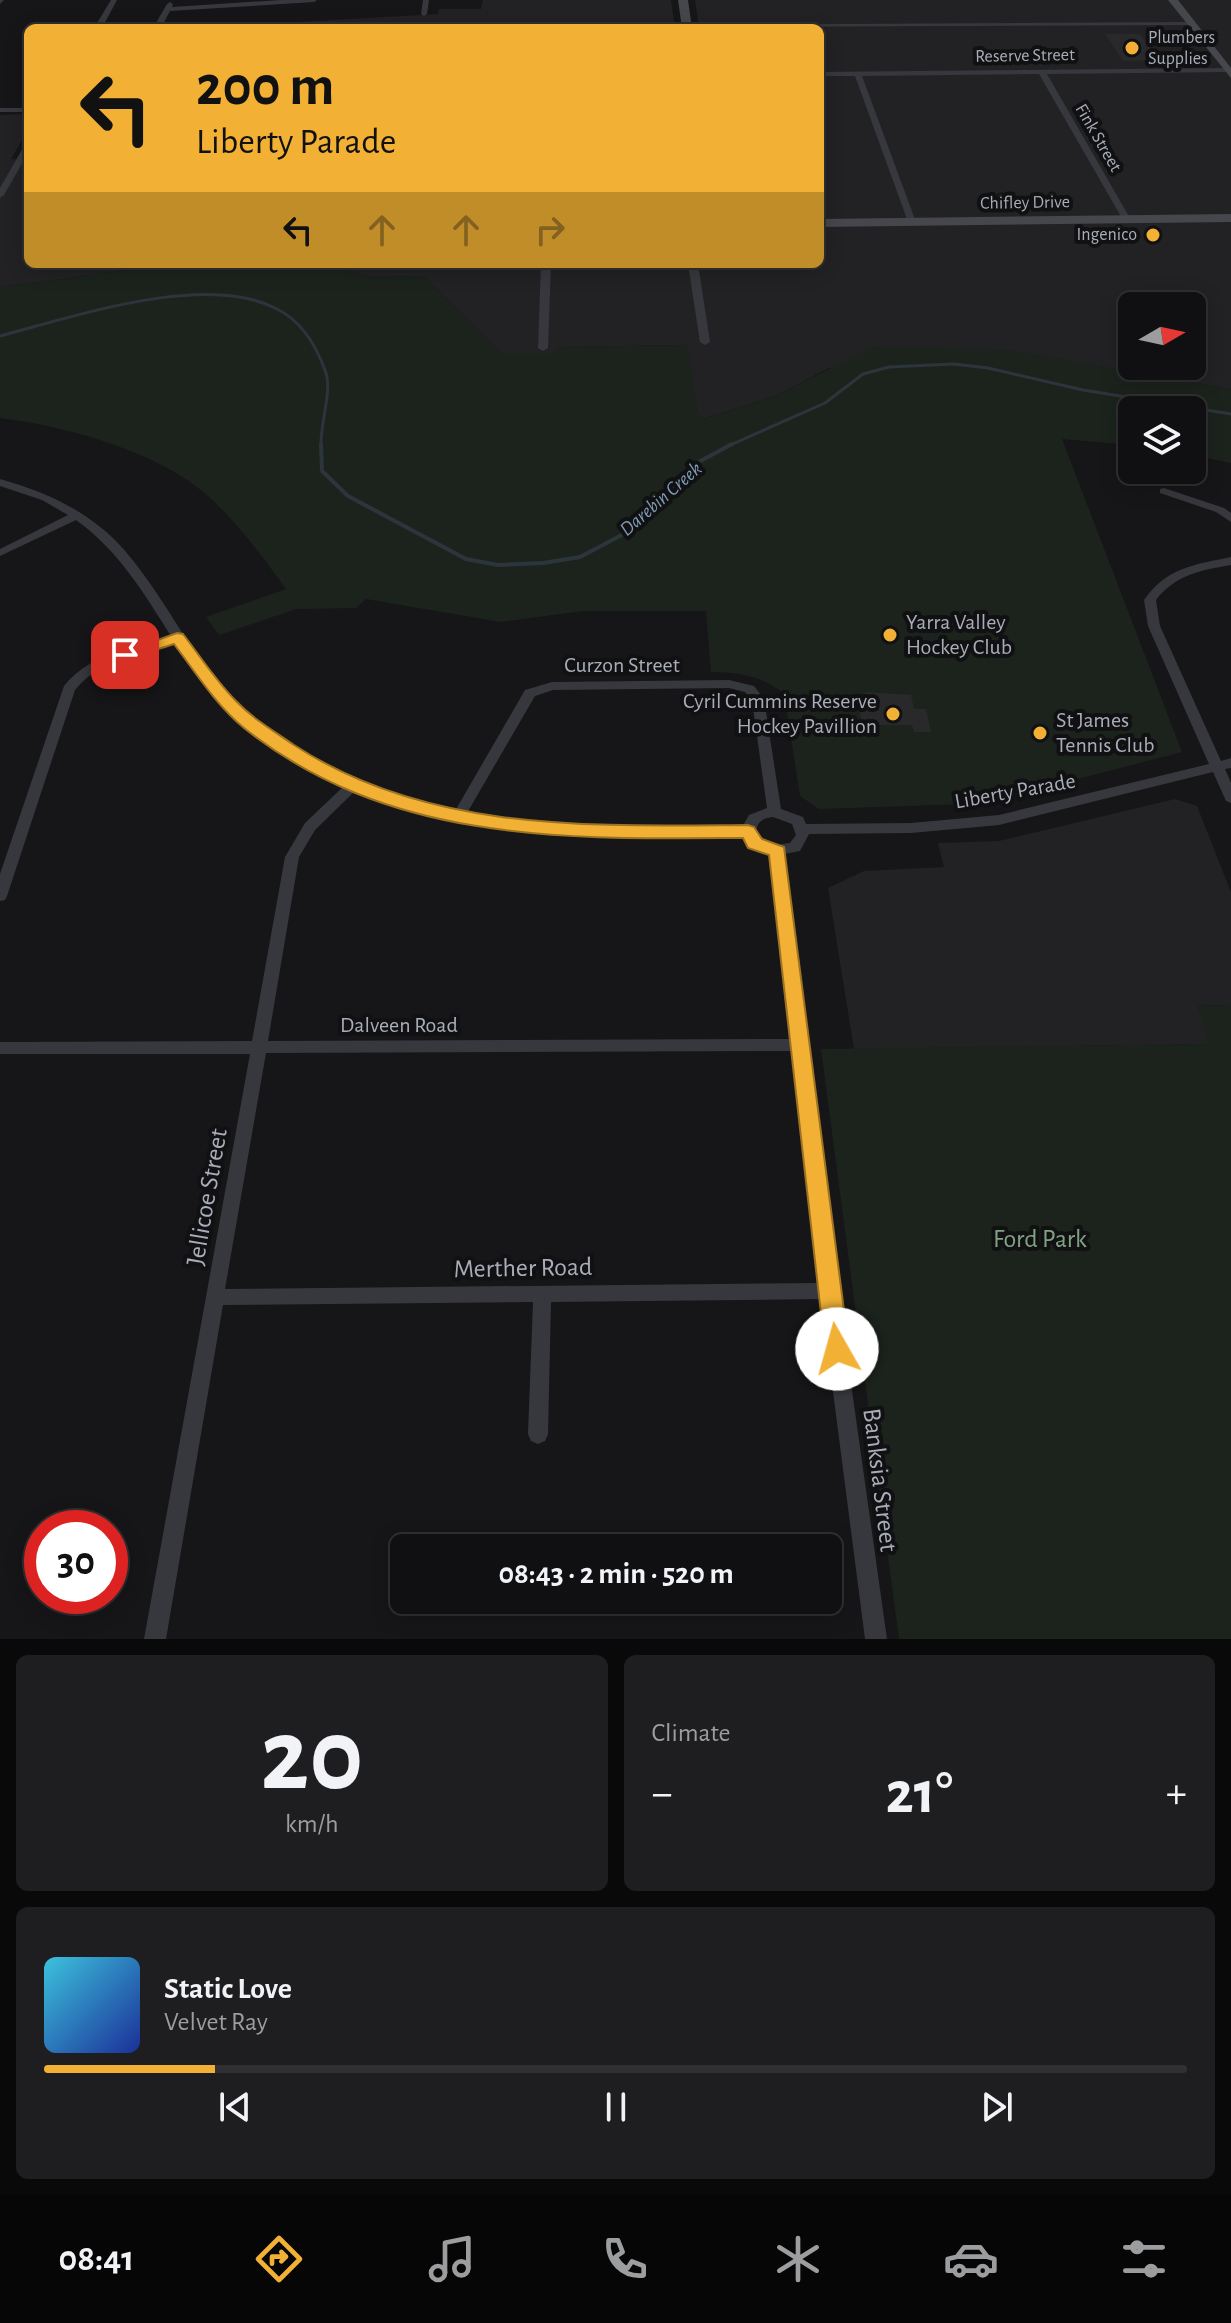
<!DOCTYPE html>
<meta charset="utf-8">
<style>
body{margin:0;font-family:"Alegreya Sans",sans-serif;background:#1e1e20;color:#f1f3f6;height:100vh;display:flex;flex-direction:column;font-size:30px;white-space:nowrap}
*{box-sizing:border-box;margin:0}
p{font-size:26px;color:#9c9d9f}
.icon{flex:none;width:44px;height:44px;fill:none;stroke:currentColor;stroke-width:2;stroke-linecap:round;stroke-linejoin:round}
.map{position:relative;height:1639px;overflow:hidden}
.panel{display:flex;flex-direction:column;gap:16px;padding:16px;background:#09090a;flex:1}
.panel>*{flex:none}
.guide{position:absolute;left:24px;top:24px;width:800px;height:244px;border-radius:12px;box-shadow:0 4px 20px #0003,0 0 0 2px #303032;background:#f2b134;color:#111;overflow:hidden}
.needle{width:52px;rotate:81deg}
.tools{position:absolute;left:1118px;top:292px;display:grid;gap:16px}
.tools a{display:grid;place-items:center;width:88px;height:88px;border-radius:12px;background:#101012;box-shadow:0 4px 20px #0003,0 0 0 2px #303032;font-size:40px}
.speed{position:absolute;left:24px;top:1510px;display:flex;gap:16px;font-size:40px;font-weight:700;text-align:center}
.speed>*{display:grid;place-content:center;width:104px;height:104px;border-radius:50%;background:#101012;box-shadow:0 4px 20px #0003,0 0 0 2px #303032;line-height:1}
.speed .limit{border:12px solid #d22;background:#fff;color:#111}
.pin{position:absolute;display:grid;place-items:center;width:68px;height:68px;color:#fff;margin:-34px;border-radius:16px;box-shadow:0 4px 12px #0006}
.me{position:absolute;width:88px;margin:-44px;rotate:353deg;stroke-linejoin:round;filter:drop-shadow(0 0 6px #0008)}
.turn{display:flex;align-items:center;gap:28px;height:168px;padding:0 40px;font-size:36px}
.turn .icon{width:104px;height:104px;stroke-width:2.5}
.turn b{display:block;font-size:56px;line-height:68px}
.lanes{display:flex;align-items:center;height:76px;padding:0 40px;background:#0003;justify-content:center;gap:40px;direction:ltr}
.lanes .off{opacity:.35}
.big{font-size:60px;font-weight:600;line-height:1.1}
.panel .widget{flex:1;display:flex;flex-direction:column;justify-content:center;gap:12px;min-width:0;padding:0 28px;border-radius:12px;background:#1e1e20}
.panel .dial{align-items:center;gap:0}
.dial b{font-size:104px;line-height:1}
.song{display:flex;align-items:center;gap:24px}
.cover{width:96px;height:96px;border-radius:12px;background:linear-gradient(135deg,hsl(190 70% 55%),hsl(230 70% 35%))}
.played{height:8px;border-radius:4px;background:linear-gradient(90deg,#f2b134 15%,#303032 15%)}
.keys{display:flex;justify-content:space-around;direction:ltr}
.heat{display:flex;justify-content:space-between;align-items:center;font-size:44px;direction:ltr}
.panel .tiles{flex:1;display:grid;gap:16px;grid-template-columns:1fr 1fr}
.widget:last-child{grid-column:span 2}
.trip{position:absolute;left:390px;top:1534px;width:452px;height:80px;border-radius:12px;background:#101012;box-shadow:0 4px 20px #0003,0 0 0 2px #303032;font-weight:600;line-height:80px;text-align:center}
.dock{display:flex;height:128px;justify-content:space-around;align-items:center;background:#060607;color:#9c9d9f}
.dock .icon{width:56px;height:56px}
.dock .on{color:#f2b134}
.dock b{font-size:36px;color:#f1f3f6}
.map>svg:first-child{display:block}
.built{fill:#222225;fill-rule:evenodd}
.green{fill:#1c231d}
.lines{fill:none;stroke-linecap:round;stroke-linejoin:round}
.stream-far1{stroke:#2c353c;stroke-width:3}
.stream{stroke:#2c353c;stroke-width:4}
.building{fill:#29292c}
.street{fill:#37383d;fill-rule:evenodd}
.secondary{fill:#45474d;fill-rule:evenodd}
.route{fill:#f2b134;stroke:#9d7322;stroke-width:2}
.poi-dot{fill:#f2b134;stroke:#111113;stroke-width:3}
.labels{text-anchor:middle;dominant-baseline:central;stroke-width:8;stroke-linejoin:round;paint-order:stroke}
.far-poi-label{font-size:18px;fill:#a8adb8;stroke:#111113;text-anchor:start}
.far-street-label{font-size:18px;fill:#a8adb8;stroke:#111113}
.far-water-label{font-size:20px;font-style:italic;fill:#7f9bb3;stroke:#111113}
.poi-label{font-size:22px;fill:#a8adb8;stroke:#111113;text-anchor:start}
.street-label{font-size:22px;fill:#a8adb8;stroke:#111113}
.near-street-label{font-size:26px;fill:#a8adb8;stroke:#111113}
.near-park-label{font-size:26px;fill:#7fa381;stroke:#111113}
</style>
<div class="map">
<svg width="1231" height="1639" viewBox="0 0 1231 1639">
<rect width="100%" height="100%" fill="#161618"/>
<g class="built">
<polygon points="483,0 671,0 675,28 191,28 438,14 439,9 481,9"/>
<path d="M695 0H1231V389L1143 374 829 368 778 395 703 419 697 411 687 345 557 347 556 353H501L423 276 373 277 313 264H820V28H699ZM1132 306H1192V366H1132Z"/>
<polygon points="28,114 28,130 11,159 28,160 28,264 175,264 0,287 0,115"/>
<polygon points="1175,799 1197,806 1231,892 1231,1005 1198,1006 1209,1044 854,1049 828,888 864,871 944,867 938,843 999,841"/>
</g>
<g class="green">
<path d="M175 264H313L373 277 423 276 501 353H555L557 347 688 345 697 411 704 419 778 395 872 347 1011 350 1231 389V463L1192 455V410H1132V445L1062 439 1182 752 996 800 966 804 819 809 800 796 784 693C761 676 739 672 711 672L706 611H583L501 622 366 599 356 608 296 609 219 635 206 617 286 589C262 556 238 523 207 495 157 451 65 426 0 418V287Z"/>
<polygon points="1231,1005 1231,1639 899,1639 821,1049 1208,1044 1198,1006"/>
</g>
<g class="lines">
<g class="stream-far1">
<path d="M0 336C73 317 204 272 275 308 301 320 317 347 326 373 332 391 320 425 321 446"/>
<polyline points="728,446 825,403 863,374 889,367 954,364 988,368 1083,390 1231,414"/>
</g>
<polyline class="stream" points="321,444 322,471 348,496 466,559 498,565 543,563 580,557 635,528 693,465 732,444"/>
</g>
<g class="building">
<polygon points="1105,34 1140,34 1159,60 1123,61"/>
<polygon points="865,692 911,695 914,709 926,709 931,732 914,732 912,725 869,725 868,719 861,719 857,695 865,695"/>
</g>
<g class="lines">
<g class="street">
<polygon points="0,0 4,0 0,4"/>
<polygon points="111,0 117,0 102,28 94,28"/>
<polygon points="281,0 317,0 314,2 170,11 161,28 153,28 167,4 170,2 173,4 172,7"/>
<polygon points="423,0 429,0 427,14 424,16 421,14"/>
<polygon points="1192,22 1190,25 683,27 687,25"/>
<polygon points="1231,68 1231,72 1047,74 1131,220 1127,223 1123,220 1039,74 862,76 916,222 912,225 908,222 855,76 820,76 820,72"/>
<rect x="0" y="108" width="28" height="4"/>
<polygon points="28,144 28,153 4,195 0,198 0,188 24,146"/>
<polygon points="541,264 551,264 548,348 543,351 538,348"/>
<polygon points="688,264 698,264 710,342 705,345 700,342"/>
<path d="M0 479C43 491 84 509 116 541 164 591 189 658 239 706 296 763 378 792 455 811L525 690 552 682 729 680 754 686 764 699 781 809 803 817 806 824 911 823 999 815 1209 764 1148 626 1144 600C1167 567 1194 565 1231 557V565C1201 570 1175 575 1156 600L1160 626 1221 761 1231 758V768L1225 769 1231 783V803L1226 801 1213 772 999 825 911 833 809 834 800 851 784 854 806 1045 829 1189 838 1291 887 1639H865L821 1299 551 1302 548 1434 545 1441 538 1444 531 1441 528 1434 533 1302 223 1305 166 1639H144L250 1054H0V1042L252 1041 285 857 305 823 344 786C305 766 265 746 233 716 211 695 193 668 176 642 140 653 100 659 75 690L7 896 5 900 0 901V874L64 686C91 653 132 647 171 636 144 593 118 550 76 520L0 556V549L68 515 42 500 0 486ZM729 688 745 692 752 700 767 808 749 815 742 827C650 827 559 827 467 813L535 696 553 690ZM356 790C388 803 421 813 455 821 548 842 648 837 743 837L745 841 770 856 789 1039 268 1041 299 857 315 830ZM773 817 792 824 796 835 790 843 774 845 757 834C755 823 762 818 773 817ZM791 1051 811 1189 819 1283 225 1289 266 1053Z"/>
<polygon points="1164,488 1224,508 1231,513 1231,522 1216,512 1160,493 1160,489"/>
</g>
<g class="secondary">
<polygon points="678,0 688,0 692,28 682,28"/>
<polygon points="1168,0 1178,0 1231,68 1231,78"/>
<polygon points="1231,214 1231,222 820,227 820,219"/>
</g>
</g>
<path class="route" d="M177 633 183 634C200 656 216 681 236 701 253 719 274 731 294 745 429 833 593 826 748 825L754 827 762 839 784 847 849 1349 845 1357 837 1360 828 1357 825 1349 769 855 748 848 743 838C566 839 390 844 244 728 216 705 196 673 174 644L125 660 116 655Z"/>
<g class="poi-dot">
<circle cx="1132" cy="48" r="8"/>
<circle cx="1153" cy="235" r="8"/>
<circle cx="890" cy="635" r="8"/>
<circle cx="893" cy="714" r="8"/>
<circle cx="1040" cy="733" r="8"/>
</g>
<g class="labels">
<g class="far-poi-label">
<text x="1148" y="38">Plumbers<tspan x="1148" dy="21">Supplies</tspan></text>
<text x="1137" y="235" text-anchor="end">Ingenico</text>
</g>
<g class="far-street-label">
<text transform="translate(1025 56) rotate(-1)">Reserve Street</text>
<text transform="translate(1098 138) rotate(60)">Fink Street</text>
<text transform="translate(1025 203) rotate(-1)">Chifley Drive</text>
</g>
<g class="far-water-label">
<text transform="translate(661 499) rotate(-41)">Darebin Creek</text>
</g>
<g class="poi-label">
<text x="906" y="622">Yarra Valley<tspan x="906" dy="25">Hockey Club</tspan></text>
<text x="877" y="701" text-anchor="end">Cyril Cummins Reserve<tspan x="877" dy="25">Hockey Pavillion</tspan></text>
<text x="1056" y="720">St James<tspan x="1056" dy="25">Tennis Club</tspan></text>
</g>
<g class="street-label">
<text x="622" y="665">Curzon Street</text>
<text transform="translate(1015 791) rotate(-10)">Liberty Parade</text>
<text x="399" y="1025">Dalveen Road</text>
</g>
<g class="near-street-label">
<text transform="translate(207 1197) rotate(-80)">Jellicoe Street</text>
<text transform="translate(523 1268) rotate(-1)">Merther Road</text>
<text transform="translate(880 1480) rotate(83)">Banksia Street</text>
</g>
<g class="near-park-label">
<text x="1040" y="1239">Ford Park</text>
</g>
</g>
</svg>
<div class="tools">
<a><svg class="needle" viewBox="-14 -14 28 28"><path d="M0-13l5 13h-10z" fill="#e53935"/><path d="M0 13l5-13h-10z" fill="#9c9d9f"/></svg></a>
<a><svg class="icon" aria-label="layers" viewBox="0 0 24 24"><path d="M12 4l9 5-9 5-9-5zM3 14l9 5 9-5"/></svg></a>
</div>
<div class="speed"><div class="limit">30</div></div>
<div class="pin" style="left:125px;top:655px;background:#d93025"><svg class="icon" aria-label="arrive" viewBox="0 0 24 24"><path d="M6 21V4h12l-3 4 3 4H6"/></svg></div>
<svg class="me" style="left:837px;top:1349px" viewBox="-20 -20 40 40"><circle r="19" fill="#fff"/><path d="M0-13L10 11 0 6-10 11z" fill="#f2b134"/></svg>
<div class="trip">08:43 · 2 min · 520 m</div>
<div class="guide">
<div class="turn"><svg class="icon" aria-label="left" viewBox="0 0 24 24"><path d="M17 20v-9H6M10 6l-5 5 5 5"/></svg><div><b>200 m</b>Liberty Parade</div></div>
<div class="lanes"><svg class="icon" aria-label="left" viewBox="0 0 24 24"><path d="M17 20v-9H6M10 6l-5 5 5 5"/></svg><svg class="icon off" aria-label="ahead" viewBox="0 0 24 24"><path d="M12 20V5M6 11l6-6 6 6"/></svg><svg class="icon off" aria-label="ahead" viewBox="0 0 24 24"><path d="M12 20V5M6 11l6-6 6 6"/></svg><svg class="icon off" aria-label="right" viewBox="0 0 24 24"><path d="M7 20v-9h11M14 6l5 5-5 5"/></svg></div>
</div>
</div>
<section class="panel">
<div class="tiles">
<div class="widget dial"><b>20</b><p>km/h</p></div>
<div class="widget"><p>Climate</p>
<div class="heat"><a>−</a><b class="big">21°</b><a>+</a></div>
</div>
<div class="widget">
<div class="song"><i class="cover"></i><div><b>Static Love</b><p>Velvet Ray</p></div></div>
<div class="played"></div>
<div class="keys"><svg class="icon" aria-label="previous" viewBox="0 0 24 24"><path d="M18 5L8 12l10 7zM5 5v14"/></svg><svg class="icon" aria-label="pause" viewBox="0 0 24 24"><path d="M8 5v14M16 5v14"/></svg><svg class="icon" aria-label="next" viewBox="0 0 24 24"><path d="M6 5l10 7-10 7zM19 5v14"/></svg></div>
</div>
</div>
</section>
<nav class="dock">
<b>08:41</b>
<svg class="icon on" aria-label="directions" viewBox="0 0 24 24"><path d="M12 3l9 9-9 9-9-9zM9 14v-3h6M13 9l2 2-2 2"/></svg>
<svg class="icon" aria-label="music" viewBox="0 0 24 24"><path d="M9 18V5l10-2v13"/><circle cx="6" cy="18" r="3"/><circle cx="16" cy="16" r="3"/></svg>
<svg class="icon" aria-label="phone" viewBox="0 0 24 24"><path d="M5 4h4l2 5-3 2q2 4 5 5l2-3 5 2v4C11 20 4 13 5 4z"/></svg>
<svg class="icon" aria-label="climate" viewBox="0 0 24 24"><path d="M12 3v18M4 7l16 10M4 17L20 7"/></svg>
<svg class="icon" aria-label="car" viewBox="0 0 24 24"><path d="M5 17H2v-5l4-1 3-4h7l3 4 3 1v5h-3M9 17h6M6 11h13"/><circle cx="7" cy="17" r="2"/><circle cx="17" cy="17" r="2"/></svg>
<svg class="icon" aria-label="filters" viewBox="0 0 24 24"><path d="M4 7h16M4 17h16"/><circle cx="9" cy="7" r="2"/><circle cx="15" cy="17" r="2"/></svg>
</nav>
